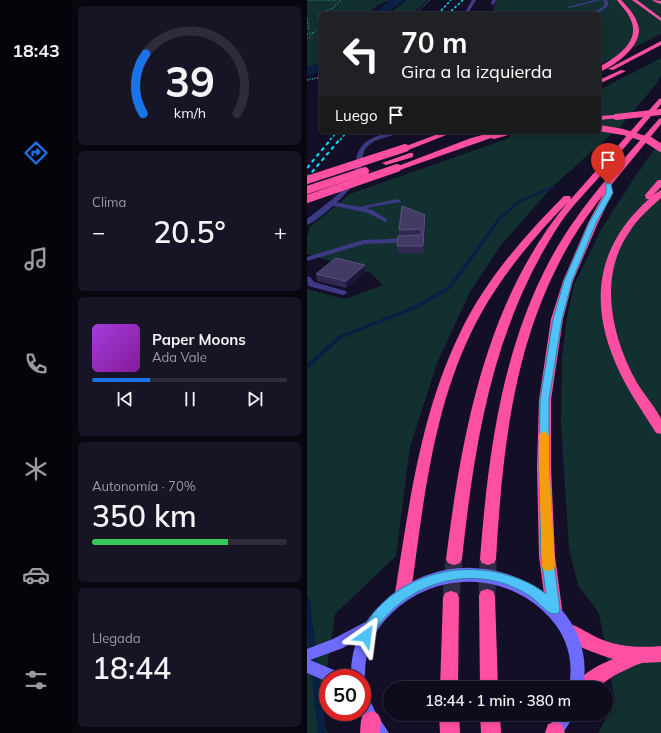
<!DOCTYPE html>
<html lang="es">
<meta charset="utf-8">
<style>
body{margin:0;font-family:Mulish,sans-serif;background:#171425;color:#f1f3f6;height:100vh;display:flex;flex-direction:column;font-size:15px;white-space:nowrap}
*{box-sizing:border-box;margin:0}
p{font-size:13px;color:#9b9ba3}
.icon{flex:none;width:22px;height:22px;fill:none;stroke:currentColor;stroke-width:2;stroke-linecap:round;stroke-linejoin:round}
.map{position:relative;flex:1;overflow:hidden}
.sheet{display:flex;flex-direction:column;gap:6px;padding:6px;background:#08060f;width:235px}
.sheet>*{flex:none}
.guide{position:absolute;left:12px;top:12px;width:282px;height:122px;border-radius:6px;box-shadow:0 2px 6px #0003,0 0 0 1px #2e2b3b;background:#202124;color:#fff;overflow:hidden}
.speed{position:absolute;left:12px;top:669px;display:flex;gap:8px;font-size:20px;font-weight:700;text-align:center}
.speed>*{display:grid;place-content:center;width:52px;height:52px;border-radius:50%;background:#0e0b1c;box-shadow:0 2px 6px #0003,0 0 0 1px #2e2b3b;line-height:1}
.speed .limit{border:6px solid #d22;background:#fff;color:#111}
.pin{position:absolute;display:grid;place-items:center;width:34px;height:34px;color:#fff;margin:-41px -17px;border-radius:50% 50% 50% 0;rotate:-45deg;box-shadow:0 0 4px #0007}
.pin .icon{rotate:45deg}
.me{position:absolute;width:44px;margin:-22px;rotate:31deg;stroke-linejoin:round;filter:drop-shadow(0 0 3px #0008)}
.turn{display:flex;align-items:center;gap:14px;height:84px;padding:0 16px;font-size:18px}
.turn .icon{width:52px;height:52px;stroke-width:2.5}
.turn b{display:block;font-size:28px;line-height:34px}
.then{display:flex;align-items:center;height:38px;padding:0 16px;background:#0003;gap:8px;font-size:15px}
.big{font-size:30px;font-weight:600;line-height:1.1}
.sheet .widget{flex:1;display:flex;flex-direction:column;justify-content:center;gap:6px;min-width:0;padding:0 14px;border-radius:6px;background:#171425}
.sheet .dial{align-items:center;gap:0}
.dial svg{height:104px;overflow:visible;fill:none;stroke:#2e2b3b;stroke-width:7;stroke-linecap:round;text-anchor:middle}
.dial text{fill:#f1f3f6;stroke:none}
.song{display:flex;align-items:center;gap:12px}
.cover{width:48px;height:48px;border-radius:6px;background:linear-gradient(135deg,hsl(280 70% 55%),hsl(290 70% 35%))}
.played{height:4px;border-radius:2px;background:linear-gradient(90deg,#1a73e8 30%,#2e2b3b 30%)}
.keys{display:flex;justify-content:space-around;direction:ltr}
.heat{display:flex;justify-content:space-between;align-items:center;font-size:22px;direction:ltr}
.charge{height:6px;border-radius:3px;background:linear-gradient(90deg,#34c759 70%,#2e2b3b 0)}
.trip{position:absolute;left:76px;top:681px;width:230px;height:40px;border-radius:20px;background:#0e0b1c;box-shadow:0 2px 6px #0003,0 0 0 1px #2e2b3b;font-weight:600;line-height:40px;text-align:center}
main{display:flex;flex:1;min-height:0}
.dock{display:flex;flex-direction:column;width:72px;justify-content:space-around;align-items:center;background:#06040b;color:#9b9ba3}
.dock .icon{width:28px;height:28px}
.dock .current{color:#1a73e8}
.dock b{font-size:18px;color:#f1f3f6}
.map>svg:first-child{display:block}
.green{fill:#12302f}
.lines{fill:none;stroke-linecap:round;stroke-linejoin:round}
.stream{fill:#0a1f44;fill-rule:evenodd}
.river{fill:#0a1f44;fill-rule:evenodd}
.highway-tunnel{stroke:#312d47;stroke-width:17;stroke-dasharray:17 8;stroke-linecap:butt}
.path-far1{stroke:#2fb8b0;stroke-width:1;stroke-dasharray:1 1.5;stroke-linecap:butt}
.path{stroke:#2fb8b0;stroke-width:1.5;stroke-dasharray:1 1.5;stroke-linecap:butt}
.lane{fill:#3d3a85;fill-rule:evenodd}
.street{fill:#3d3a85;fill-rule:evenodd}
.secondary{fill:#6f6bff;fill-rule:evenodd}
.highway{fill:#ff4fa3;fill-rule:evenodd}
.rail-far1{stroke:#00e5ff;stroke-width:1.5;stroke-dasharray:2.5 2;stroke-linecap:butt}
.rail{stroke:#00e5ff;stroke-width:2;stroke-dasharray:4 3.5;stroke-linecap:butt}
.secondary-bridge{stroke:#6f6bff;stroke-width:14}
.highway-bridge-far1{stroke:#ff4fa3;stroke-width:6}
.highway-bridge{stroke:#ff4fa3;stroke-width:8}
.wall{fill:#312854}
.shaded-wall{fill:#1d163a}
.building{fill:#433a66;stroke:#5a527e}
.route{fill:#4fc3f7;stroke:#337fa1}
.slow{fill:#f59e0b}
</style>
<main>
<nav class="dock">
<b>18:43</b>
<svg class="icon current" aria-label="directions" viewBox="0 0 24 24"><path d="M12 3l9 9-9 9-9-9zM9 14v-3h6M13 9l2 2-2 2"/></svg>
<svg class="icon" aria-label="music" viewBox="0 0 24 24"><path d="M9 18V5l10-2v13"/><circle cx="6" cy="18" r="3"/><circle cx="16" cy="16" r="3"/></svg>
<svg class="icon" aria-label="phone" viewBox="0 0 24 24"><path d="M5 4h4l2 5-3 2q2 4 5 5l2-3 5 2v4C11 20 4 13 5 4z"/></svg>
<svg class="icon" aria-label="climate" viewBox="0 0 24 24"><path d="M12 3v18M4 7l16 10M4 17L20 7"/></svg>
<svg class="icon" aria-label="car" viewBox="0 0 24 24"><path d="M5 17H2v-5l4-1 3-4h7l3 4 3 1v5h-3M9 17h6M6 11h13"/><circle cx="7" cy="17" r="2"/><circle cx="17" cy="17" r="2"/></svg>
<svg class="icon" aria-label="filters" viewBox="0 0 24 24"><path d="M4 7h16M4 17h16"/><circle cx="9" cy="7" r="2"/><circle cx="15" cy="17" r="2"/></svg>
</nav>
<section class="sheet">
<div class="widget dial"><svg viewBox="0 0 100 80">
<path d="M14 69A42 42 0 1 1 86 69"/>
<path d="M14 69A42 42 0 0 1 16 23" stroke="#1a73e8"/>
<text x="50" y="56" font-size="32" font-weight="700">39</text>
<text x="50" y="72" font-size="11">km/h</text>
</svg></div>
<div class="widget"><p>Clima</p>
<div class="heat"><a>−</a><b class="big">20.5°</b><a>+</a></div>
</div>
<div class="widget">
<div class="song"><i class="cover"></i><div><b>Paper Moons</b><p>Ada Vale</p></div></div>
<div class="played"></div>
<div class="keys"><svg class="icon" aria-label="previous" viewBox="0 0 24 24"><path d="M18 5L8 12l10 7zM5 5v14"/></svg><svg class="icon" aria-label="pause" viewBox="0 0 24 24"><path d="M8 5v14M16 5v14"/></svg><svg class="icon" aria-label="next" viewBox="0 0 24 24"><path d="M6 5l10 7-10 7zM19 5v14"/></svg></div>
</div>
<div class="widget"><p>Autonomía · 70%</p><b class="big">350 km</b><div class="charge"></div></div>
<div class="widget"><p>Llegada</p><b class="big">18:44</b></div>
</section>
<div class="map">
<svg width="354" height="733" viewBox="0 0 354 733">
<rect width="100%" height="100%" fill="#130f26"/>
<g class="green">
<polygon points="0,0 83,0 71,5 60,14 14,14 14,64 0,67"/>
<polygon points="100,0 121,0 105,14 82,14"/>
<polygon points="190,0 354,0 354,34 292,65 292,14 171,13 167,11 186,11"/>
<polygon points="354,58 354,75 350,83 314,126 245,187 194,245 163,292 130,363 103,447 89,556 28,614 13,716 21,733 0,733 0,289 38,299 76,285 64,273 0,254 0,236 3,227 43,194 202,138 206,132 292,132 292,90"/>
<polygon points="354,140 354,733 291,733 308,702 292,613 271,585 262,549 254,425 255,357 260,317 267,285 294,230 327,178"/>
</g>
<g class="lines">
<g class="stream">
<polygon points="245,186 248,187 214,202 194,219 145,288 111,308 35,338 2,368 0,369 0,364 31,336 107,306 141,286 192,217 212,200"/>
<polygon points="0,597 2,598 3,600 19,733 11,733 0,632"/>
</g>
<g class="river">
<polygon points="84,0 98,0 79,14 65,14"/>
<polygon points="14,63 14,72 0,75 0,66"/>
</g>
<g class="highway-tunnel">
<polyline points="180,596 181,559"/>
<polyline points="144,598 147,559"/>
</g>
<g class="path-far1">
<polyline points="1,0 30,0"/>
<polyline points="108,14 123,0"/>
<polyline points="0,18 2,28 0,30"/>
<polyline points="14,22 11,18 12,14 26,8 34,0"/>
<polyline points="0,34 7,32"/>
<polyline points="0,39 14,26"/>
</g>
<polyline class="path" points="0,80 14,77"/>
<g class="lane">
<polygon points="185,0 189,0 187,5 184,4"/>
<polygon points="288,0 294,0 262,8 260,7"/>
<polygon points="91,199 94,201 93,202 59,208 65,210 80,219 81,220 78,222 61,213 23,205 20,203 23,201 52,207"/>
<polygon points="102,238 106,240 105,242 57,244 0,261 0,257 56,240"/>
<polygon points="0,277 3,277 7,282 39,291 40,293 36,295 1,286"/>
</g>
<g class="street">
<polygon points="165,0 169,0 162,12 181,14 157,14"/>
<polygon points="296,0 300,0 302,5 293,12 275,14 291,10 298,5"/>
<path d="M82 132H92C83 138 70 137 61 146 53 153 57 165 53 175 49 186 11 222 0 225V219C15 207 32 196 44 180 48 175 48 169 49 162 50 143 65 137 82 132Z"/>
</g>
<g class="secondary">
<polygon points="64,619 69,621 71,625 69,629 36,648 3,660 34,673 37,678 21,678 21,682 0,673 0,649 26,639"/>
<polygon points="55,695 61,697 70,715 82,733 64,733 52,712 55,712"/>
<polygon points="250,714 268,714 256,733 238,733"/>
</g>
<g class="highway">
<path d="M310 0H314C322 8 331 18 332 30 332 48 308 66 292 72V67C310 57 335 41 323 18 320 11 314 6 310 0Z"/>
<polygon points="325,0 330,0 354,18 354,21"/>
<polygon points="346,0 354,1 354,4 346,1"/>
<polygon points="354,41 354,45 306,70 301,69"/>
<polygon points="314,70 319,71 292,84 292,80"/>
<path d="M354 98V104C334 128 314 152 293 176 280 191 265 206 254 222 186 325 168 439 155 559L153 563 147 565 141 563 139 559C155 434 178 302 261 202 223 241 187 284 163 335 125 415 116 506 104 593L102 598 96 600 90 598 88 593C102 506 113 416 152 335 177 282 216 237 257 196H263L264 199 352 99Z"/>
<polygon points="309,115 311,116 311,118 292,120 292,116"/>
<path d="M354 118V124L300 190H305L306 192 291 223 266 281 256 319 244 400V467L248 556 255 609 253 614 247 616 241 614 239 609 232 556 230 467 232 400 244 319 256 281 281 223 296 195C280 216 265 237 253 261 205 353 195 457 189 559L187 563 181 565 175 563 173 559C181 456 194 352 243 260 271 208 313 163 352 119Z"/>
<polygon points="136,132 147,132 101,150 95,150 94,148"/>
<polygon points="187,132 212,132 187,139 184,138 93,170 90,170 86,168 164,138"/>
<polygon points="103,153 106,153 106,157 79,165 75,163"/>
<path d="M351 180H354V187L346 195 354 190V198C343 208 331 218 323 231 291 276 304 335 329 381 335 392 350 409 354 419 354 423 354 430 354 434L349 433C337 413 323 394 313 373 282 308 286 249 342 199H339L338 195Z"/>
<polygon points="180,589 186,591 188,596 191,688 173,688 172,596 174,591"/>
<polygon points="144,591 150,593 152,598 151,688 133,688 136,598 138,593"/>
<path d="M263 624C273 627 282 634 291 638 312 647 332 648 354 646V662L335 663 329 665 308 675 289 688H267C273 674 292 665 306 659 291 654 261 645 254 631L257 626Z"/>
<polygon points="64,711 71,714 74,720 73,733 53,733 54,720 57,714"/>
<polygon points="132,714 152,714 153,733 133,733"/>
<polygon points="173,714 193,714 194,733 174,733"/>
<polygon points="248,722 255,724 258,733 238,733 241,724"/>
</g>
<g class="rail-far1">
<polyline points="131,14 144,0"/>
<polyline points="141,14 156,0"/>
<polyline points="23,140 30,132"/>
<polyline points="33,140 40,132"/>
</g>
<g class="rail">
<polyline points="0,168 24,139"/>
<polyline points="0,178 33,139"/>
</g>
<path class="secondary-bridge" d="M51 678C50 650 60 627 80 608 127 562 204 564 248 613 267 634 274 659 269 688"/>
<g class="highway-bridge-far1">
<polyline points="309,117 354,112"/>
<polyline points="292,128 316,132 342,140"/>
</g>
<g class="highway-bridge">
<polyline points="340,139 354,148"/>
<polyline points="0,180 98,148"/>
<polyline points="0,190 58,171"/>
<polyline points="0,199 90,168"/>
</g>
</g>
<g class="wall">
<polygon points="119,222 117,253 91,253 90,246 92,236 92,230"/>
<polygon points="58,265 58,272 39,288 10,281 9,274"/>
</g>
<g class="shaded-wall">
<polygon points="118,215 119,222 117,253 116,246"/>
<polygon points="58,265 58,272 39,288 39,281"/>
</g>
<g class="building">
<polygon points="95,206 118,215 116,246 90,246 91,236 114,235 115,233 114,230 112,229 92,230"/>
<polygon points="29,258 58,265 39,281 9,274"/>
</g>
<path class="route" d="M299 182 304 184 306 193 289 223 265 281 255 319 242 400V467L246 556 253 609 252 613C248 614 246 614 243 613 237 610 232 603 227 599 221 594 213 590 206 587 153 564 88 589 63 640L59 642 54 640 52 636C78 581 144 558 200 575 214 579 228 585 239 594L234 556 232 467 233 400 246 319 257 281 282 223 299 193Z"/>
<polygon class="slow" points="237,431 242,435 242,467 248,566 246,570 241,571 237,570 235,566 232,467 232,435"/>
</svg>
<div class="speed"><div class="limit">50</div></div>
<div class="pin" style="left:301px;top:184px;background:#d93025"><svg class="icon" aria-label="arrive" viewBox="0 0 24 24"><path d="M6 21V4h12l-3 4 3 4H6"/></svg></div>
<svg class="me" style="left:59px;top:636px" viewBox="-20 -20 40 40"><path d="M0-17L14 15 0 8-14 15z" fill="#4fc3f7" stroke="#fff" stroke-width="4"/></svg>
<div class="trip">18:44 · 1 min · 380 m</div>
<div class="guide">
<div class="turn"><svg class="icon" aria-label="left" viewBox="0 0 24 24"><path d="M17 20v-9H6M10 6l-5 5 5 5"/></svg><div><b>70 m</b>Gira a la izquierda</div></div>
<div class="then">Luego<svg class="icon" aria-label="arrive" viewBox="0 0 24 24"><path d="M6 21V4h12l-3 4 3 4H6"/></svg></div>
</div>
</div>
</main>
